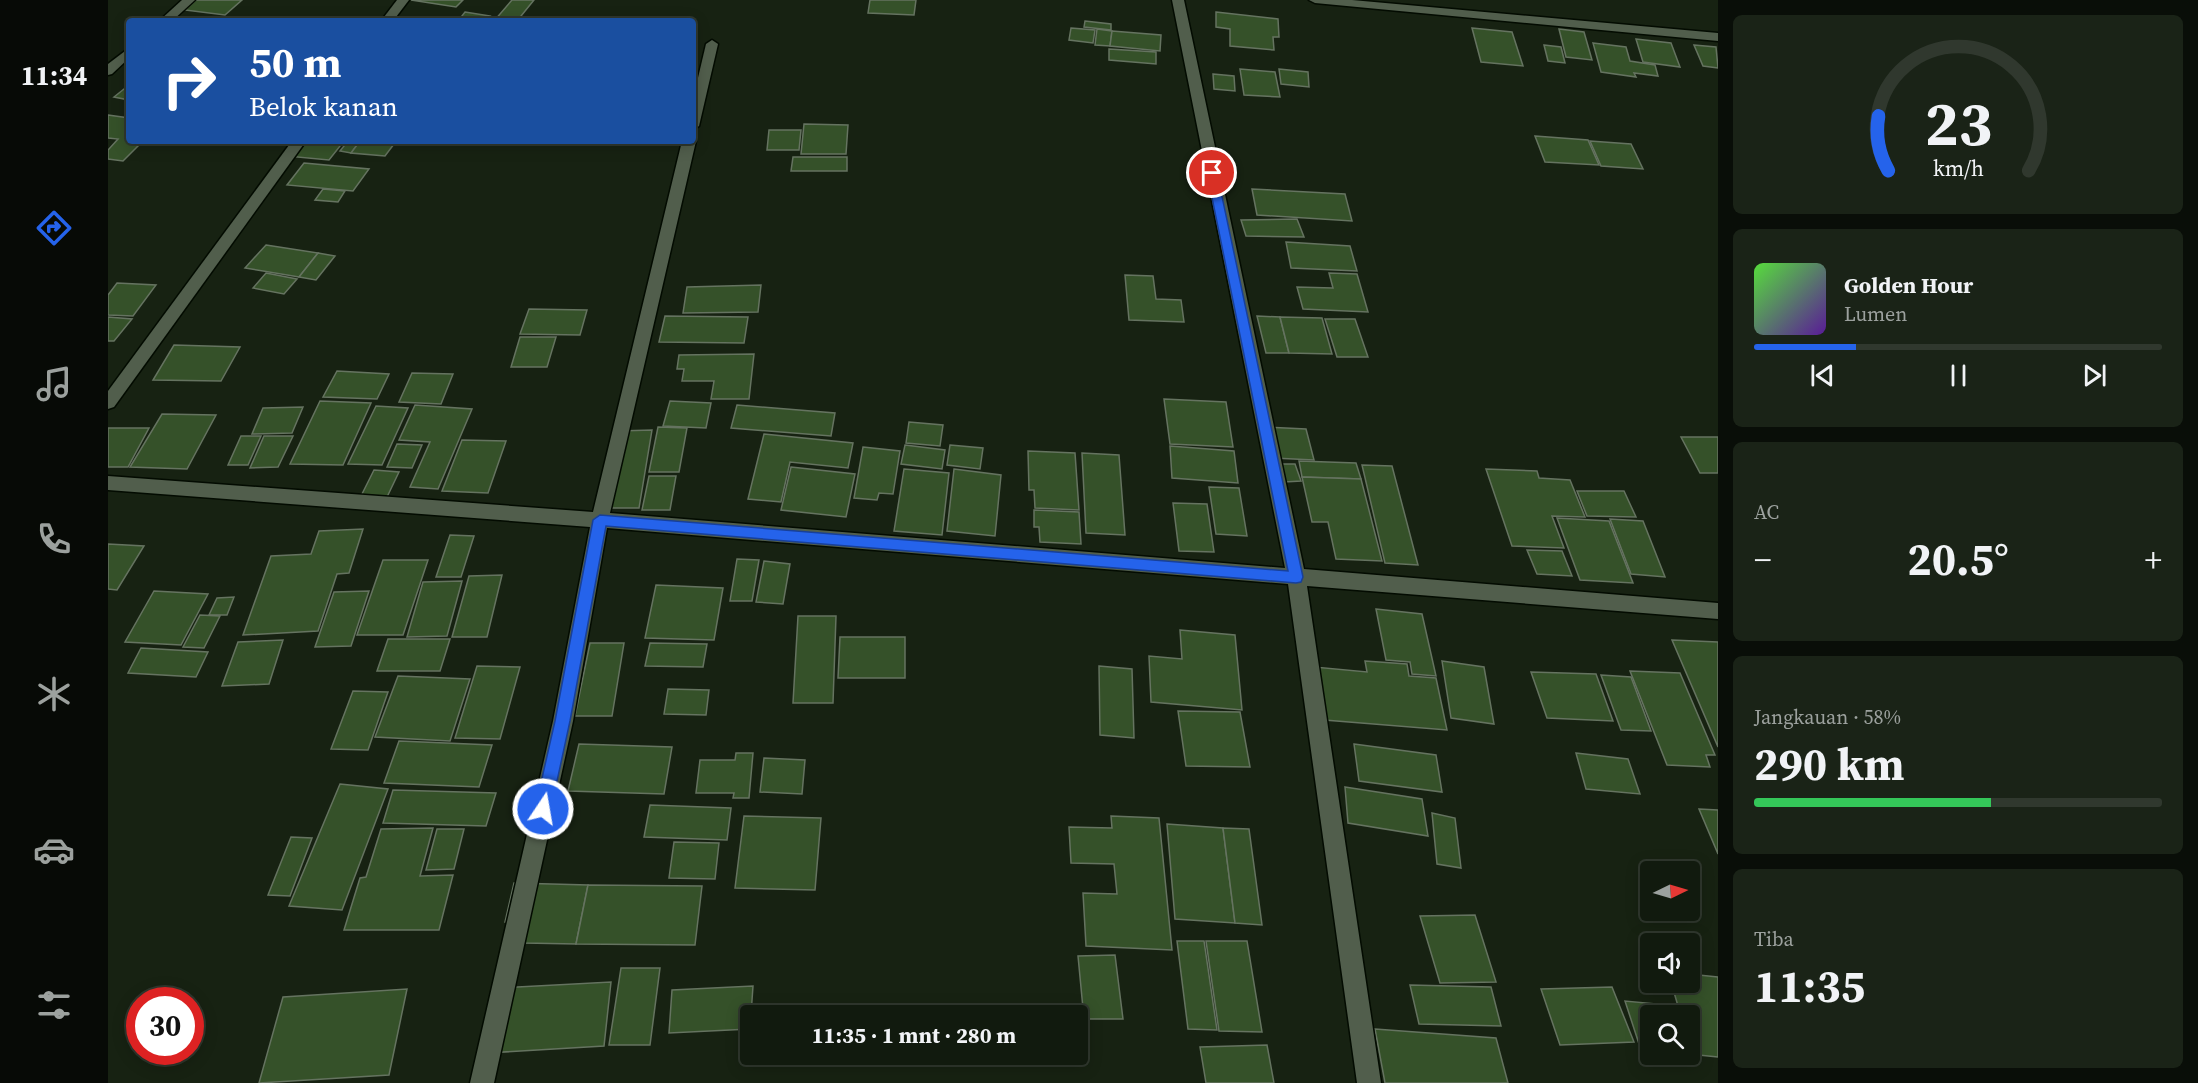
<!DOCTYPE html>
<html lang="id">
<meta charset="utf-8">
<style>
body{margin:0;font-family:"Source Serif 4",serif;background:#1a2317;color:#f1f3f6;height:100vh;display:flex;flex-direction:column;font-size:22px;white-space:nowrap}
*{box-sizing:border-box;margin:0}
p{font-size:20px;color:#9ca19e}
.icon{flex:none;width:33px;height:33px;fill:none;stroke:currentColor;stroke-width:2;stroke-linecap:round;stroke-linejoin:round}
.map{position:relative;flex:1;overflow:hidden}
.details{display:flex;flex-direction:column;gap:15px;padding:15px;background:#090e08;width:480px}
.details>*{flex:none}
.hud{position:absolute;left:18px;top:18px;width:570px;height:126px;border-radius:6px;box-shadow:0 3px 15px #0003,0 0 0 2px #30382e;background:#1a4fa0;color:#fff;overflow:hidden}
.needle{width:39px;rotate:85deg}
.tools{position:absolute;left:1532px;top:861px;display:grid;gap:12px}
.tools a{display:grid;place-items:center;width:60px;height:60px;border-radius:6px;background:#111a0e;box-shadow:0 3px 15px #0003,0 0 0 2px #30382e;font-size:30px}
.speed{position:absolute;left:18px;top:987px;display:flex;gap:12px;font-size:30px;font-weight:700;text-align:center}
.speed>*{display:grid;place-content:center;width:78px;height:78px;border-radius:50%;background:#111a0e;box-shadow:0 3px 15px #0003,0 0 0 2px #30382e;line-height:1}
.speed .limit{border:9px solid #d22;background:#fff;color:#111}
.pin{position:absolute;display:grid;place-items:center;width:51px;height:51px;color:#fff;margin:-26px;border:3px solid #fff;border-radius:50%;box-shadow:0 2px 6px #0007}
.me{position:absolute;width:66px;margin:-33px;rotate:12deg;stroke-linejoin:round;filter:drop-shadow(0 0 4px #0008)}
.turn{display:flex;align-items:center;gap:21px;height:126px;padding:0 24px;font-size:27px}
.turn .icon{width:78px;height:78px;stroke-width:2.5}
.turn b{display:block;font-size:42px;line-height:51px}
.big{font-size:45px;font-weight:700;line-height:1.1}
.details .tile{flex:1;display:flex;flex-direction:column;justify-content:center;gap:9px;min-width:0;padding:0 21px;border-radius:9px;background:#1a2317}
.details .dial{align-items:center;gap:0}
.dial svg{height:156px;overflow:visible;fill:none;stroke:#30382e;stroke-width:7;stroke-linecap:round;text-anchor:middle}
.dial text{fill:#f1f3f6;stroke:none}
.song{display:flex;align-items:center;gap:18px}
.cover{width:72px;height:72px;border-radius:9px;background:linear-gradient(135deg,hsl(110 70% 55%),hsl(270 70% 35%))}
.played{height:6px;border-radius:3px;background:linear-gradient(90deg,#2563eb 25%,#30382e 25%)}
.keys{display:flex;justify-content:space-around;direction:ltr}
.heat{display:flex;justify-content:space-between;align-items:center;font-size:33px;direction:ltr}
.charge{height:9px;border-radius:4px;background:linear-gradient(90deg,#34c759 58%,#30382e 0)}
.trip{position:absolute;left:632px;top:1005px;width:348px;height:60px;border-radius:6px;background:#111a0e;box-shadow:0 3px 15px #0003,0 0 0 2px #30382e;font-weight:700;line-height:60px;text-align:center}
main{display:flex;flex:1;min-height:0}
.dock{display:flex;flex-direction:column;width:108px;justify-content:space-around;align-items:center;background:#070a06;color:#9ca19e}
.dock .icon{width:42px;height:42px}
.dock .on{color:#2563eb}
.dock b{font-size:27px;color:#f1f3f6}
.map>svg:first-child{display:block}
.building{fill:#355129;stroke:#657360;stroke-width:1.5}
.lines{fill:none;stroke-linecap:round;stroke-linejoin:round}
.street-casing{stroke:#030b01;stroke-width:3}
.street{fill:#515e4c;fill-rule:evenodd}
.route{fill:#2563eb;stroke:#184099;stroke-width:1.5}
</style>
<main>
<nav class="dock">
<b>11:34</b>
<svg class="icon on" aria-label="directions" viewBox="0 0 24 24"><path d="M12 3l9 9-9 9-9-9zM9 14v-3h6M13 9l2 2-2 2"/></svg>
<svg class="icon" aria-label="music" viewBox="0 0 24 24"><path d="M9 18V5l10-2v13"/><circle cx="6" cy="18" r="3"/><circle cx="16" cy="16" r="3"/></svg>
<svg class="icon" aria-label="phone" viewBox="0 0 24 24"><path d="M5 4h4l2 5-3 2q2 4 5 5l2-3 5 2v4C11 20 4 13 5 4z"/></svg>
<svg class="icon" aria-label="climate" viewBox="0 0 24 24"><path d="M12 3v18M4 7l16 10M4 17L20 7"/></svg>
<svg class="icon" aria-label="car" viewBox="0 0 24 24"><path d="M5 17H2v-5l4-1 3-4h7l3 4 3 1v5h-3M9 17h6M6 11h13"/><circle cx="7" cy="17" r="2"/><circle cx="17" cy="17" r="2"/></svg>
<svg class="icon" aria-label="filters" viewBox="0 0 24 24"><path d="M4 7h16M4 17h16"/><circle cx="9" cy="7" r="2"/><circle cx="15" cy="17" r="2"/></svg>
</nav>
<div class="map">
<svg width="1610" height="1083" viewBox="0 0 1610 1083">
<rect width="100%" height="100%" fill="#172212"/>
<g class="building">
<polygon points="88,0 134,0 117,15 77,10"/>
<polygon points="303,0 355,0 348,7"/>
<polygon points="404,0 426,0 409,21 386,21"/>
<polygon points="762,0 808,0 806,15 760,13"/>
<polygon points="357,12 382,16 377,21 350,21"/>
<polygon points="1108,12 1170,19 1171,37 1165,37 1166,50 1122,46 1122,29 1108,27"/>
<polygon points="977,21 1003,24 1003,30 976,27"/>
<polygon points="963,28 987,30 985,43 961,40"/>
<polygon points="1364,28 1404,32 1415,66 1373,62"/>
<polygon points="989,29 1004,31 1002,46 987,45"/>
<polygon points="1451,29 1476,32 1484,60 1458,57"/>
<polygon points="1004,31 1053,35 1052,51 1002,46"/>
<polygon points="1528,39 1563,43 1572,67 1535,62"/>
<polygon points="1485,43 1518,47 1522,61 1547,65 1550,76 1526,73 1528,77 1493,72"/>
<polygon points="1436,45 1453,47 1457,63 1440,61"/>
<polygon points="1586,45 1608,47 1610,68 1595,66"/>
<polygon points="1001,49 1048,52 1048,64 1001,60"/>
<polygon points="1132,69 1167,72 1172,97 1136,95"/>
<polygon points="1171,69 1200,72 1201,87 1173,84"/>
<polygon points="1105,74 1126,76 1127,91 1106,89"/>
<polygon points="21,85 21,100 6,97"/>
<polygon points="0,115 21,118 21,141 35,141 15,161 0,159 0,150 10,139 0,138"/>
<polygon points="696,124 740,125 738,154 693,154"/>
<polygon points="661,130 693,130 691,150 659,150"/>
<polygon points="1427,136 1480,140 1491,165 1437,162"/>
<polygon points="189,141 236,141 221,160 178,156"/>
<polygon points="240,141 252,141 243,153 232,151"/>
<polygon points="252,141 256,141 286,144 277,156 243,153"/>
<polygon points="1482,141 1523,144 1535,169 1493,166"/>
<polygon points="685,157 739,157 739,171 683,171"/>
<polygon points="196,163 261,169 245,191 179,185"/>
<polygon points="215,189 237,191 230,202 207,200"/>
<polygon points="1144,189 1237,194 1244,221 1149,215"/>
<polygon points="1189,219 1196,237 1138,236 1133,220"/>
<polygon points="1178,242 1242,246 1249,271 1183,268"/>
<polygon points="158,245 210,253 191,277 137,268"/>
<polygon points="210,253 227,256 208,280 191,277"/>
<polygon points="158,273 189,279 176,294 145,288"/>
<polygon points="1221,273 1249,274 1260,312 1195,309 1189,287 1225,288"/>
<polygon points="1017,275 1045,276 1048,299 1073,300 1076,322 1021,320"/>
<polygon points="9,283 48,285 25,316 0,315 0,295"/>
<polygon points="653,285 650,312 575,313 579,287"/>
<polygon points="421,309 479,310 472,335 412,334"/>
<polygon points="557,316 640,317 636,343 551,342"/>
<polygon points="1149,316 1172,317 1181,353 1158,353"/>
<polygon points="0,317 24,319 6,341 0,341"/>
<polygon points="1172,317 1214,318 1224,354 1181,353"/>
<polygon points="1217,319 1247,319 1260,357 1229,357"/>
<polygon points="412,337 448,337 439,367 403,367"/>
<polygon points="66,345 132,347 113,381 45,380"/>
<polygon points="646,354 641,399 603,399 606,381 574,381 576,369 569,369 571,355"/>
<polygon points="229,371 281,374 269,399 215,397"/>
<polygon points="304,373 345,374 333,404 291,402"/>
<polygon points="1056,399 1118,402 1125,447 1062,444"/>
<polygon points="212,401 263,403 235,465 182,464"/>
<polygon points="562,401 603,403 598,428 555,426"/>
<polygon points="307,405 364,409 330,489 302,487 322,442 291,440"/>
<polygon points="629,405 727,413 723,436 623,428"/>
<polygon points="268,406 300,408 274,465 240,464"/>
<polygon points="195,407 184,433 144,434 155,408"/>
<polygon points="54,414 108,415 79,469 22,467"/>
<polygon points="801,422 835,425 832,446 798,443"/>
<polygon points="550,427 579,428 571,472 541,472"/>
<polygon points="1158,427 1198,429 1206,460 1165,458"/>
<polygon points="0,428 41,428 20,467 0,467"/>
<polygon points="544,430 531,508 495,508 510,431"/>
<polygon points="656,434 745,443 740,468 682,462 673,502 640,499"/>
<polygon points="133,436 153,436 140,465 120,465"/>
<polygon points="156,436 185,436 170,467 142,468"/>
<polygon points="1573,437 1610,437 1610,473 1592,473"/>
<polygon points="354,440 398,441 380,493 334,491"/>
<polygon points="289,444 314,445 304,468 279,467"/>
<polygon points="797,445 837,450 834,469 793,464"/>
<polygon points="842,445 875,448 872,469 839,465"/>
<polygon points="1062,446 1126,451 1130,483 1064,478"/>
<polygon points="755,447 792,451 785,494 771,493 769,500 746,498"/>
<polygon points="920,451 967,453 971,510 927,508 926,490 921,490"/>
<polygon points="974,453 1011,455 1017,535 978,533"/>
<polygon points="1191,461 1248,463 1253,479 1194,477"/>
<polygon points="1170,464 1187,464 1193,481 1176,482"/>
<polygon points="1254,465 1284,466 1310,565 1277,563"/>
<polygon points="683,467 747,474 738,517 673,510"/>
<polygon points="796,469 841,473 834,535 786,531"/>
<polygon points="846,469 893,475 887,536 839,531"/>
<polygon points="1378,469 1429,471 1431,478 1462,480 1477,517 1444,516 1456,548 1404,546"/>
<polygon points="266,470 291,472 279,497 253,496"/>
<polygon points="541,476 568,476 562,510 534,510"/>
<polygon points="1194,477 1253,479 1274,561 1228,559 1220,522 1204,522"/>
<polygon points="1101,487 1131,488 1139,536 1108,534"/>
<polygon points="1469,491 1516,491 1528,517 1479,516"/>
<polygon points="1065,503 1099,504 1106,552 1071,551"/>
<polygon points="926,510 971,512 973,544 932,542 931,527 926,527"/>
<polygon points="1449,518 1501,521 1525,583 1472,580"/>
<polygon points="1502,519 1535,521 1557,577 1523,574"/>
<polygon points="255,529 241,573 229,574 210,631 135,635 163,556 203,554 211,531"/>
<polygon points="342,535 366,536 353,577 328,577"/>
<polygon points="0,544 36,546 9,590 0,589"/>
<polygon points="1419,550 1454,551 1464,576 1429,574"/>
<polygon points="629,559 651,560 644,601 622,601"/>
<polygon points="275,560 320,560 295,635 249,635"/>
<polygon points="656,561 682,564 675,604 648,602"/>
<polygon points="394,575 379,637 344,637 361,576"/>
<polygon points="354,581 339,636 299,637 315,582"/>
<polygon points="548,585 615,588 606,640 537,638"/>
<polygon points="46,591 100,594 73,645 17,642"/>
<polygon points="261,591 243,646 207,647 226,592"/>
<polygon points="126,597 119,615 101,615 109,598"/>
<polygon points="1268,609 1314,614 1328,676 1304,674 1302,662 1278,660"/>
<polygon points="92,615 112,616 96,648 75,647"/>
<polygon points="690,616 728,616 725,703 685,703"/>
<polygon points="1072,630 1127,635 1134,710 1043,702 1041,656 1074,659"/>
<polygon points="732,637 797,637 797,678 730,678"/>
<polygon points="280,639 342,639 332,671 269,671"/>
<polygon points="175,640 161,684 114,686 130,642"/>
<polygon points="1564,640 1610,642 1610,747"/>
<polygon points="482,643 516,643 504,716 467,716"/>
<polygon points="542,643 599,644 595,667 537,666"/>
<polygon points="33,648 100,652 88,677 20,673"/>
<polygon points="1257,661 1299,664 1301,676 1328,678 1339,730 1204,719 1196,666 1259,672"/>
<polygon points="1334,661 1376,667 1386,724 1343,718"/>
<polygon points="369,666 412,667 392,739 347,738"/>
<polygon points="991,666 1024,669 1026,738 992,735"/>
<polygon points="1522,671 1572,673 1607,755 1598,755 1602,767 1559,765"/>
<polygon points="1423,672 1488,674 1505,721 1439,718"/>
<polygon points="1493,675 1523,677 1543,731 1513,730"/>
<polygon points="290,676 362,679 342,741 267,737"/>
<polygon points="560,689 601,690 598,715 556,714"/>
<polygon points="245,691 280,692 260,750 223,749"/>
<polygon points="1070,711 1132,712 1142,767 1078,766"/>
<polygon points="291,741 384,745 371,787 276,783"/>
<polygon points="471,744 564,747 556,794 460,791"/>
<polygon points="1246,744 1328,755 1334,792 1251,781"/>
<polygon points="628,753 645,753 641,798 625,798 626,793 588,793 592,760 627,760"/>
<polygon points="1468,753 1520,759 1532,794 1478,789"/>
<polygon points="656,758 697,760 694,794 652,792"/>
<polygon points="232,784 280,789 234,910 181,906"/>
<polygon points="1237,787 1314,799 1320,836 1240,823"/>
<polygon points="285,790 388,793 378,826 275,823"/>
<polygon points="542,805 623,808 619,840 536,837"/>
<polygon points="1591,809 1610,810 1610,854"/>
<polygon points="1324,813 1347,818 1353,868 1329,864"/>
<polygon points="636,816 713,818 707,890 627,888"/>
<polygon points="1003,816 1051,818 1064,950 978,946 975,893 1009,894 1006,864 963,863 961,827 1004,828"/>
<polygon points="1059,824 1115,828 1127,923 1067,919"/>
<polygon points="325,828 312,876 345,875 331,930 236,930 252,878 258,877 273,829"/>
<polygon points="1115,828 1141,829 1154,925 1127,923"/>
<polygon points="329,829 356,829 346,869 318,870"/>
<polygon points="183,837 204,838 182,896 160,895"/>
<polygon points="566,842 611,843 607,879 561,878"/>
<polygon points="406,883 480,885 468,944 416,943 421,922 397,922"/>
<polygon points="480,885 594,886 587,945 468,944"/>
<polygon points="1367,915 1388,982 1332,983 1312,916"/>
<polygon points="1069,941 1096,941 1109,1030 1080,1029"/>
<polygon points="1098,941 1139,941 1154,1032 1111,1031"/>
<polygon points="1007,955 1015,1019 976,1019 970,956"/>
<polygon points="513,968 552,968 542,1045 501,1045"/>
<polygon points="1581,974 1610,977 1610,1057 1581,1054 1581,1016 1542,1016 1542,1051 1533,1050 1517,1001 1570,1006 1563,982 1581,982"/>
<polygon points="503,982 496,1046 379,1053 390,988"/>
<polygon points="1302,985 1383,987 1393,1026 1311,1024"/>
<polygon points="645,986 642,1029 561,1033 564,990"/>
<polygon points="1504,987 1526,1042 1452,1045 1433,989"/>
<polygon points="299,989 281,1075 151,1083 175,997"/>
<polygon points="1267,1029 1388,1038 1400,1083 1277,1083"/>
<polygon points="1159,1045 1166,1083 1098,1083 1092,1047"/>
</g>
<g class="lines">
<defs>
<g id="street">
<polygon points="74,0 87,0 64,21 51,21"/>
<polygon points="289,0 301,0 285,21 273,21"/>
<polygon points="1064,0 1076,0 1196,569 1610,603 1610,619 1199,586 1273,1083 1249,1083 1180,584 499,528 465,721 386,1083 362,1083 445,721 482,527 0,490 0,476 485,512 574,141 585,141 585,138 588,141 502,513 1177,568"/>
<polygon points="1201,0 1244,0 1610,33 1610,41 1207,3"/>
<polygon points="604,40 610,44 591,126 585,130 585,99 598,44"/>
<polygon points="21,48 21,58 4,74 0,75 0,64"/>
<polygon points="184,141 198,141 6,407 0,409 0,391"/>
</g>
</defs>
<use href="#street" class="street-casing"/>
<use href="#street" class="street"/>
</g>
<polygon class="route" points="1104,170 1109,173 1195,577 1193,582 1188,583 498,526 462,721 443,809 441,814 435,817 430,814 427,809 447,721 485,520 492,515 1180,571 1099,173"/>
</svg>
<div class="tools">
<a><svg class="needle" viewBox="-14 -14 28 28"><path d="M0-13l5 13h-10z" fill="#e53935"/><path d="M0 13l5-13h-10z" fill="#9ca19e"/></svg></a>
<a><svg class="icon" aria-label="sound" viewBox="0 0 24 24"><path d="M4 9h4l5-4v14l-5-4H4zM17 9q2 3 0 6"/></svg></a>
<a><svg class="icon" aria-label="search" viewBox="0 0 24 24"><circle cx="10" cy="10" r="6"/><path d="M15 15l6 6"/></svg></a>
</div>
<div class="speed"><div class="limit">30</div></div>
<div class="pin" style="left:1104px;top:173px;background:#d93025"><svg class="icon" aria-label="arrive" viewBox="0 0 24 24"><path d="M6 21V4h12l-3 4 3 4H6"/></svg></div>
<svg class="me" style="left:435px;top:809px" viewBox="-20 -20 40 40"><circle r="17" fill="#2563eb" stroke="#fff" stroke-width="3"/><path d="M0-11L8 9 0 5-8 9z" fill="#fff"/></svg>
<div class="trip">11:35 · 1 mnt · 280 m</div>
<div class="hud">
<div class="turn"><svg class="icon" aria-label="right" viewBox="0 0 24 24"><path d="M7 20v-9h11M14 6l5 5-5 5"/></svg><div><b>50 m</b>Belok kanan</div></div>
</div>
</div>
<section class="details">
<div class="tile dial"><svg viewBox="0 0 100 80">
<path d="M14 69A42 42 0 1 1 86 69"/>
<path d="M14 69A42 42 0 0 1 9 41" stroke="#2563eb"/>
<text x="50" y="56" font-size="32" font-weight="700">23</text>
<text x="50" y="72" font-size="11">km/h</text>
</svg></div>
<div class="tile">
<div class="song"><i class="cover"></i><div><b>Golden Hour</b><p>Lumen</p></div></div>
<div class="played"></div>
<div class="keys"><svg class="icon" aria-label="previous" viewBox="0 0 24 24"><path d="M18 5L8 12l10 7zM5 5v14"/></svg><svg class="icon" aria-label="pause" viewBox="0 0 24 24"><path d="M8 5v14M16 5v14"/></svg><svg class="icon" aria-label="next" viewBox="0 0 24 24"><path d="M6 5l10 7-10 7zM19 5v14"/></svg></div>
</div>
<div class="tile"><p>AC</p>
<div class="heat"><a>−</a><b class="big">20.5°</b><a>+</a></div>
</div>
<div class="tile"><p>Jangkauan · 58%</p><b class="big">290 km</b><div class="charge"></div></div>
<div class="tile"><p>Tiba</p><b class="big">11:35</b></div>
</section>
</main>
